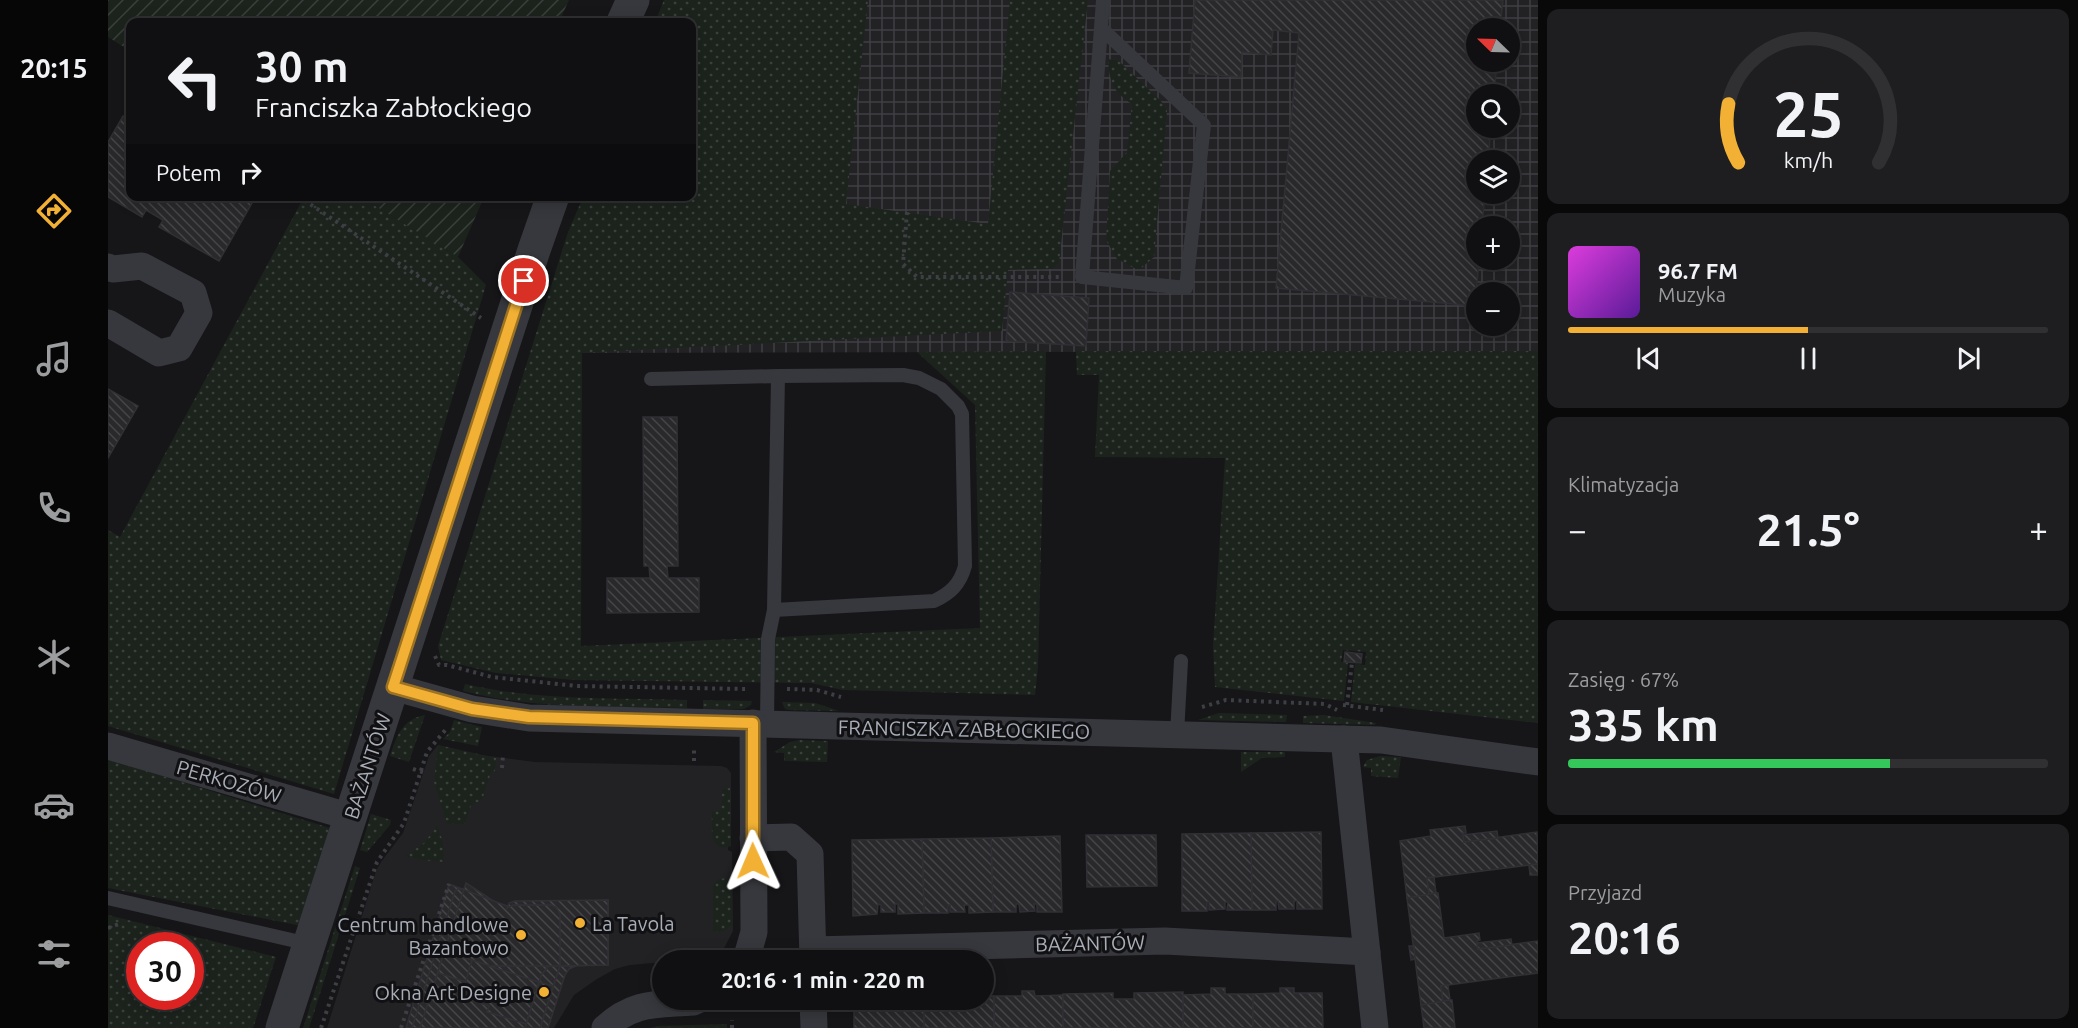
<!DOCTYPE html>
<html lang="pl">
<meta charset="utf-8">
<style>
body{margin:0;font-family:Ubuntu,sans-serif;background:#1e1e20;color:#f1f3f6;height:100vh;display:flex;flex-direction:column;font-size:22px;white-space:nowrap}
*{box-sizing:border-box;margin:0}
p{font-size:20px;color:#9c9d9f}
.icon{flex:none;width:33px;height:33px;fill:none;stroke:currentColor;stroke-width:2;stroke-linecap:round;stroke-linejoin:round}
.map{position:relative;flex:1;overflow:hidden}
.side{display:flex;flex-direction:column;gap:9px;padding:9px;background:#09090a;width:540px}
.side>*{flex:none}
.top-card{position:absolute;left:18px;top:18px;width:570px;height:183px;border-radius:12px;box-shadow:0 3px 15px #0003,0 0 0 2px #303032;background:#101012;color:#f1f3f6;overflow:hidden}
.needle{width:39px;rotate:293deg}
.fabs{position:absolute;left:1358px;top:18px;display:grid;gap:12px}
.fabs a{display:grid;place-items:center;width:54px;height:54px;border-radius:50%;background:#101012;box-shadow:0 3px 15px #0003,0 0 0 2px #303032;font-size:30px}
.speed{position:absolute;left:18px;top:932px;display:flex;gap:12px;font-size:30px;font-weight:700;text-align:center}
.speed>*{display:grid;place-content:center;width:78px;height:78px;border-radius:50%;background:#101012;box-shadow:0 3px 15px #0003,0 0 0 2px #303032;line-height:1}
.speed .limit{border:9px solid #d22;background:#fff;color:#111}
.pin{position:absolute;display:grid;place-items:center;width:51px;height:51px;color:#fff;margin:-26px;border:3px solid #fff;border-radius:50%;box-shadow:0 2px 6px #0007}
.me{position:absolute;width:66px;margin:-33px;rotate:359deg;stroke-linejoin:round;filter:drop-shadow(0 0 4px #0008)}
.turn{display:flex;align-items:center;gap:21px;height:126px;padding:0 30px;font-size:27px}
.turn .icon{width:78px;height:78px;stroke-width:2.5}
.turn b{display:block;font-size:42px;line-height:51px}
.then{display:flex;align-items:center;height:57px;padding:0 30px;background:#0003;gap:12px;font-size:22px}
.big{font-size:45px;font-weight:600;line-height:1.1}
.side .widget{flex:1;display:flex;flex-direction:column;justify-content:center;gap:9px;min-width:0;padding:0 21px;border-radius:12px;background:#1e1e20}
.side .dial{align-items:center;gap:0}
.dial svg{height:156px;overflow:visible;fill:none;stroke:#303032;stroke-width:7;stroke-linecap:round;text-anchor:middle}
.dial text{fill:#f1f3f6;stroke:none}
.song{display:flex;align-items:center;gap:18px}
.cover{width:72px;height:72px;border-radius:9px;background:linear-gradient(135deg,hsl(300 70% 55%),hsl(270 70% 35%))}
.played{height:6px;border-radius:3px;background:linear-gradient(90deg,#f2b134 50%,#303032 50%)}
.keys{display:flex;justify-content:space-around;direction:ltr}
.heat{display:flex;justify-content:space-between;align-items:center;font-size:33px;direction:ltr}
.charge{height:9px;border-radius:4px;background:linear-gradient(90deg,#34c759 67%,#303032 0)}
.trip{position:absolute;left:544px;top:950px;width:342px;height:60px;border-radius:30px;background:#101012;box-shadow:0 3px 15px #0003,0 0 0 2px #303032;font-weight:600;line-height:60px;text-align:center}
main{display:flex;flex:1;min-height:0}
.dock{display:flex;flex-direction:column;width:108px;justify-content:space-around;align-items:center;background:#060607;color:#9c9d9f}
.dock .icon{width:42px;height:42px}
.dock .on{color:#f2b134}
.dock b{font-size:27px;color:#f1f3f6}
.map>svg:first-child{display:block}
.built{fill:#222225}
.industrial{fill:url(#industrial-grid);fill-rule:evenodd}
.grass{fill:url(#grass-dots);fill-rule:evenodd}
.garden{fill:url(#garden-furrows)}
.building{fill:url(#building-back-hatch);stroke:#303034;stroke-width:1.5}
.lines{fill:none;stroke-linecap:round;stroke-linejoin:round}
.path{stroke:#3d3f44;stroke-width:4;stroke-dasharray:3 4.5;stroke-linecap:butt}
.service{stroke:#37383d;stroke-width:14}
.minor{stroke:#37383d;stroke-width:27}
.tertiary{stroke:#37383d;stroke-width:33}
.route-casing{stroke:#9d7322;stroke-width:15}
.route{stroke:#f2b134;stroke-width:10}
.poi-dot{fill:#f2b134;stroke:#111113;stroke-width:2}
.labels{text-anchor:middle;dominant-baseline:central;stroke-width:6;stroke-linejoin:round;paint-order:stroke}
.street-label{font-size:20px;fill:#a8adb8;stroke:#111113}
.poi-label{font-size:20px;fill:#a8adb8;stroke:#111113;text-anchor:end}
</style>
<main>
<nav class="dock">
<b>20:15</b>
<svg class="icon on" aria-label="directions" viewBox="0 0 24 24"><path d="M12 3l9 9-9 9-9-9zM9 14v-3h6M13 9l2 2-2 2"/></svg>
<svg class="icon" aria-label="music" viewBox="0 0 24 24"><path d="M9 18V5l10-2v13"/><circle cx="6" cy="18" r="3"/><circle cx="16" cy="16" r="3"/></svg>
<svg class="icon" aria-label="phone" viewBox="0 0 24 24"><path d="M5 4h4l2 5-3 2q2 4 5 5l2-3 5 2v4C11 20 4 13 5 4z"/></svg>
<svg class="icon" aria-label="climate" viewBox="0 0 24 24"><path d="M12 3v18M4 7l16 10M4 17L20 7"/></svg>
<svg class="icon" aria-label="car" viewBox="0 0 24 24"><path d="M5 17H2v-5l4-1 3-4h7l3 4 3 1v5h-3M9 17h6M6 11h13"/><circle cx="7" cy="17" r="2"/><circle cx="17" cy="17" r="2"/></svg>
<svg class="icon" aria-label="filters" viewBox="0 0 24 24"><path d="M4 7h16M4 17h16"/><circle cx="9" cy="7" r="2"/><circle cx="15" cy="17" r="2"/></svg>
</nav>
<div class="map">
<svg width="1430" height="1028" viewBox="0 0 1430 1028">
<defs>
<pattern id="industrial-grid" width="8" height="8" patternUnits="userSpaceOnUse" patternTransform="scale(1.5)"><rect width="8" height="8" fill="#222225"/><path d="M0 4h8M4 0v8" fill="none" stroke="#3f3f43"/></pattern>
<pattern id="grass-dots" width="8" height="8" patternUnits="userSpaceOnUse" patternTransform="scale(1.5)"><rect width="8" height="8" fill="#1c231d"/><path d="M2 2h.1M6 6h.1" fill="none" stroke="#3a403c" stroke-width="1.8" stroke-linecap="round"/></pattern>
<pattern id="garden-furrows" width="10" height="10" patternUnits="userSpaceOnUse" patternTransform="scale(1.5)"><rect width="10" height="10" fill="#1c231d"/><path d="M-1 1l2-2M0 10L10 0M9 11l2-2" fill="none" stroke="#3a403c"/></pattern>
<pattern id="building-back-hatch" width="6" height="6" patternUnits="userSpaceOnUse" patternTransform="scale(1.5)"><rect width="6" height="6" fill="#29292c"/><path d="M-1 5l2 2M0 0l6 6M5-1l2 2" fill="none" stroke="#454548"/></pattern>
</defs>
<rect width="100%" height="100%" fill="#161618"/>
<polygon class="built" points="330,745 365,754 427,762 613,766 619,768 623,773 623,823 620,825 620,850 624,852 625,931 613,954 607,960 555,960 555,962 522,965 507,969 489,979 466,995 446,1028 219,1028 268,871 273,862 295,833 321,756"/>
<path class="industrial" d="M625 0H1430V351L473 353 584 196ZM1368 28H1401V62H1368ZM1368 94H1401V128H1368ZM1368 160H1401V194H1368ZM1368 226H1401V260H1368ZM1368 292H1401V326H1368Z"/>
<g class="grass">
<polygon points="556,0 760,0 738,204 880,224 902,0 980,0 951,263 944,269 900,270 894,331 474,353 473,646 872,628 867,405 809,352 938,351 930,667 927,695 735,690 703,683 466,680 388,673 333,660 330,646 459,235 475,197 584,196 584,22 547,22"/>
<path d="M1000 59 1011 61 1053 101 1059 111 1046 257 1032 269H1028L1009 259 998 240 1002 171 1019 152 1024 104C1005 92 1001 81 1000 59Z"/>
<polygon points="196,197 253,197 350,257 378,285 226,794 0,726 0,530 12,537"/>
<polygon points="968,351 1430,351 1430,723 1243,702 1247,664 1257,665 1258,652 1235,650 1233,662 1240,663 1236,701 1107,687 1105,646 1117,458 987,457 991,375 969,375"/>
<path d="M357 684C430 701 505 698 579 700V708C504 706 427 710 355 691Z"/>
<polygon points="595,700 644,701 643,705 636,709 595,709"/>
<polygon points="674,702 707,703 731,711 681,710 677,709"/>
<polygon points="1111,713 1179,715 1178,722 1090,720"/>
<path d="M317 715 301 762 282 756C288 737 294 719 317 715Z"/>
<polygon points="1216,715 1268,723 1267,725 1195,723 1195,716"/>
<polygon points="346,720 374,727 370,746 335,739 342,732"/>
<polygon points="691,740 720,741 719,762 676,761 676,753 666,752 682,742"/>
<polygon points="330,745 388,758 387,771 383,772 374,800 363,805 357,824 339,824 326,782"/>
<polygon points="1133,752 1177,752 1177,757 1154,758 1133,772"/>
<polygon points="1272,756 1293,757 1290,778 1263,776 1263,768 1255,767 1259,760"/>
<polygon points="0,759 225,829 194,926 0,888"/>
<path d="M622 788 623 846C600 855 604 826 604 812L613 810 614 789Z"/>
<polygon points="263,814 283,820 282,825 259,852 252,850"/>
<polygon points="329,826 335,842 336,862 314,860 297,856 316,843"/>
<polygon points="247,866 252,868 201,1028 195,1028"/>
<polygon points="619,878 624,880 624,925 616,931 605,932 605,885 610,879"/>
<path d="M0 915 168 957 145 1028H0ZM32 945H82V996H32Z"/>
<polygon points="619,1024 619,1028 542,1028 550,1026"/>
</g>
<g class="garden">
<polygon points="0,0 461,0 451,22 22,22 22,51 0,37"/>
<polygon points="253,197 376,196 376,197 350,257"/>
</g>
<g class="building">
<polygon points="1087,0 1395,0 1392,28 1368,28 1368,62 1389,62 1386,94 1368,94 1368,128 1383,128 1380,160 1368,160 1368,194 1377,194 1374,226 1368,226 1368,260 1371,260 1367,306 1168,288 1191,33 1165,30 1163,55 1134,52 1133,77 1081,73"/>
<polygon points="15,116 22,121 22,196 148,196 111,261 51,227 55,220 38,210 34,217 0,197 0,142"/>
<polygon points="902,292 981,298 978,346 898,341"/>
<polygon points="0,389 30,406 0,458"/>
<polygon points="535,417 569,417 570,566 559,566 560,578 591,578 591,612 499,613 499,578 542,578 541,566 536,566"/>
<polygon points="1237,652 1254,654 1253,663 1236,662"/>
<polygon points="1357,826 1358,833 1355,833 1356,842 1429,832 1430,864 1319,878 1321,894 1328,894 1299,898 1292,841 1323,836 1322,830"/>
<polygon points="1389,831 1390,838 1356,842 1355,835"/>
<polygon points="1213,832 1214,909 1189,909 1189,901 1186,901 1186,909 1171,909 1170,901 1168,901 1168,910 1144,910 1143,833"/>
<polygon points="1143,833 1144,910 1119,910 1120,902 1117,902 1117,909 1101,910 1101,902 1099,902 1099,911 1074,911 1074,834"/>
<polygon points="978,835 1048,835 1049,886 979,887"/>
<polygon points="952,836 954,912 929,912 929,904 926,904 927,911 912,912 911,904 908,904 908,912 885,912 883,838"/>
<polygon points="883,838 885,912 861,913 861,905 856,905 857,912 842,912 842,905 840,905 840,913 816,913 814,839"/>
<polygon points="814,839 816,913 790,914 790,904 787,904 787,912 773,912 773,905 770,904 769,914 745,916 744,840"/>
<polygon points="1430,864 1430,875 1422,875 1421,865"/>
<polygon points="1326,877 1328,893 1321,894 1319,878"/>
<polygon points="358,883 387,902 388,907 398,910 400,907 405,905 443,905 450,909 452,914 452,966 381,966 336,952"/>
<polygon points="341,884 399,906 500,900 500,965 452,966 434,1028 298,1028"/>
<polygon points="350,889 356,889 312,1028 304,1028 347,891"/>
<polygon points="1328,893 1330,893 1336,938 1371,933 1372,940 1369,941 1370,949 1430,941 1430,973 1333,986 1335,1001 1342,1002 1313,1005 1299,898"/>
<polygon points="500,900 500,965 452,966 452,914 448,907 443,905 405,905 399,908 401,903 407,901"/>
<polygon points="1403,939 1404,945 1370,949 1369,943"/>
<polygon points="1301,946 1306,946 1307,959 1303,960"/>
<polygon points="336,952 364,960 358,982 330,973"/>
<polygon points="364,960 431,982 418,1024 379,1012 381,1006 353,997"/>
<polygon points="381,966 441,966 434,974 431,982"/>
<polygon points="441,966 452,966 445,986 431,982 434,974"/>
<polygon points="452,966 468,966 461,969 457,975 440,1028 432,1028"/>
<polygon points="330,973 358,982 353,997 381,1006 379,1012 418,1024 417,1028 312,1028"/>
<polygon points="431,982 445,986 432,1028 417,1028"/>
<polygon points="1340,985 1342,1000 1335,1001 1333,986"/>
<polygon points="1103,988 1117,988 1117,994 1145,994 1145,1028 1075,1028 1075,995 1103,994"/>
<polygon points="1172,988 1186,988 1186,993 1214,993 1215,1028 1145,1028 1145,994 1172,993"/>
<polygon points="914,991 926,991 927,996 955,995 955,1028 886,1028 886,996 914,996"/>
<polygon points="1075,992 1075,1028 955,1028 955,994 1005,993 1005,999 1026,999 1026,993"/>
<polygon points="876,996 886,996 886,1028 816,1028 816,999 876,999"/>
<rect x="746" y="999" width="70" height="29"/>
<polygon points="1342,1000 1344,1000 1347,1028 1316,1028 1313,1005"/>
</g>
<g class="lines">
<g class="path">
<polyline points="190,196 373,318"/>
<polyline points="799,212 795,264 809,277 954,277"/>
<polyline points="327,656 331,665 339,665 384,677 469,686 639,689"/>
<polyline points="679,689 709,690 733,697"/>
<polyline points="1235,705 1275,710"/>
<polyline points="1239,705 1244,663"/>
<polyline points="1094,707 1118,700 1217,704 1229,710"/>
<polyline points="586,761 586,747"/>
<polyline points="394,768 395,755"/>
<polyline points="305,769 317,773"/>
<polyline points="0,928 14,923"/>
<polyline points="213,1028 269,862 296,823 319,752 339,728"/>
<polyline points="293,1028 341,884"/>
<polyline points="624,1028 624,1020"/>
</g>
<g class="service">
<polyline points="993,28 1096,125 1078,288 974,277 993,28 995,0"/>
<polyline points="543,379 670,376 666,610 660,639 659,724"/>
<path d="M666 610 826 601C843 593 852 584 857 566L854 414 850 406 833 389 811 378 795 375 670 376"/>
<polyline points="1069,734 1073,661"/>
<polyline points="0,898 201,944"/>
</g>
<g class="minor">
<polyline points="0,267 5,269 34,266 85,293 91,313 71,348 51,353 0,323"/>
<polyline points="285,687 364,709 421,718 1273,740 1430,762"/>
<polyline points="1236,739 1267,1028"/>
<polyline points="0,746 243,817"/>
<polyline points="645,838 683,837 702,854 705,960"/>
<polyline points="705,950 1057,941 1259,952"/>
<polyline points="638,960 646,932 645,723"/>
<polyline points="705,999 706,1028"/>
<path d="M497 1028C526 1001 548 1005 585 1002L592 999"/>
</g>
<g class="tertiary">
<polyline points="515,22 525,0"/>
<polyline points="174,1028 426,250 445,196"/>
</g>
</g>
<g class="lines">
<defs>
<polyline id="route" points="416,281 285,687 364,709 421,717 645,723 645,861"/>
</defs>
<use href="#route" class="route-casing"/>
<use href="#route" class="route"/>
</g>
<g class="poi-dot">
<circle cx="472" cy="923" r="6"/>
<circle cx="413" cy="935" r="6"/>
<circle cx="436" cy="992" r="6"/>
</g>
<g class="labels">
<g class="street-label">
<text transform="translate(856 729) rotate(1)">FRANCISZKA ZABŁOCKIEGO</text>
<text transform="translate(259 766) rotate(-72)">BAŻANTÓW</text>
<text transform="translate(121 781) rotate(16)">PERKOZÓW</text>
<text transform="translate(982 943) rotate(-1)">BAŻANTÓW</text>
</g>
<g class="poi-label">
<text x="484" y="923" text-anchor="start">La Tavola</text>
<text x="401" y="924">Centrum handlowe<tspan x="401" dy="23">Bazantowo</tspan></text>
<text x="424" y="992">Okna Art Designe</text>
</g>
</g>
</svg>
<div class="fabs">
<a><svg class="needle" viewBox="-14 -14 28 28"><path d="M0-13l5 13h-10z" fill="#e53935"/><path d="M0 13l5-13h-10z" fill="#9c9d9f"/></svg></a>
<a><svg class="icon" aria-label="search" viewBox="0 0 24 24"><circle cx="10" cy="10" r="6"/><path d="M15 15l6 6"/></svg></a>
<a><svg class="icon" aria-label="layers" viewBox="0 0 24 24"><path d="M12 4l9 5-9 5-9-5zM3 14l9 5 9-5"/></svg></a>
<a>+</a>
<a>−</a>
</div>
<div class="speed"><div class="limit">30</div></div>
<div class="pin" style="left:416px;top:281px;background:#d93025"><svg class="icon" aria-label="arrive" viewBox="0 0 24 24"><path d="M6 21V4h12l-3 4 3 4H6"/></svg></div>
<svg class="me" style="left:645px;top:861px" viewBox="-20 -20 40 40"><path d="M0-17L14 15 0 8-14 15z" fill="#f2b134" stroke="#fff" stroke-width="4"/></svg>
<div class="trip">20:16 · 1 min · 220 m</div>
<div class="top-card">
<div class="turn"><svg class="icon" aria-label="left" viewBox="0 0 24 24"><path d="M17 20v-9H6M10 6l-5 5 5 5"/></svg><div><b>30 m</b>Franciszka Zabłockiego</div></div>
<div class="then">Potem<svg class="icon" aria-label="right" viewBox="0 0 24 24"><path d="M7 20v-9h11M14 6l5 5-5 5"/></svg></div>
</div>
</div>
<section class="side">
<div class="widget dial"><svg viewBox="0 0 100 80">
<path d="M14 69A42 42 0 1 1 86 69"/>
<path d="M14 69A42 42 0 0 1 9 39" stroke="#f2b134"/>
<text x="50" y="56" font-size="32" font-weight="700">25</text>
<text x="50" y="72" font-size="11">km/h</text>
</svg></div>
<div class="widget">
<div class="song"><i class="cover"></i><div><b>96.7 FM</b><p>Muzyka</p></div></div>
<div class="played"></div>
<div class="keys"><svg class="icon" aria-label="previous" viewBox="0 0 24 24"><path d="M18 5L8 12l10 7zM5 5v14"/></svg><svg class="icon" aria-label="pause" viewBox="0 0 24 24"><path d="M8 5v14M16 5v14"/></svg><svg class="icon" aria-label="next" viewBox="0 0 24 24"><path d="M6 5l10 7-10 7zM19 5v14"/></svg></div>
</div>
<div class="widget"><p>Klimatyzacja</p>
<div class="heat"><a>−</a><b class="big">21.5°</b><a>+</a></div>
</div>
<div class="widget"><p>Zasięg · 67%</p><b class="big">335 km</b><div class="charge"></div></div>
<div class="widget"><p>Przyjazd</p><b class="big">20:16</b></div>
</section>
</main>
